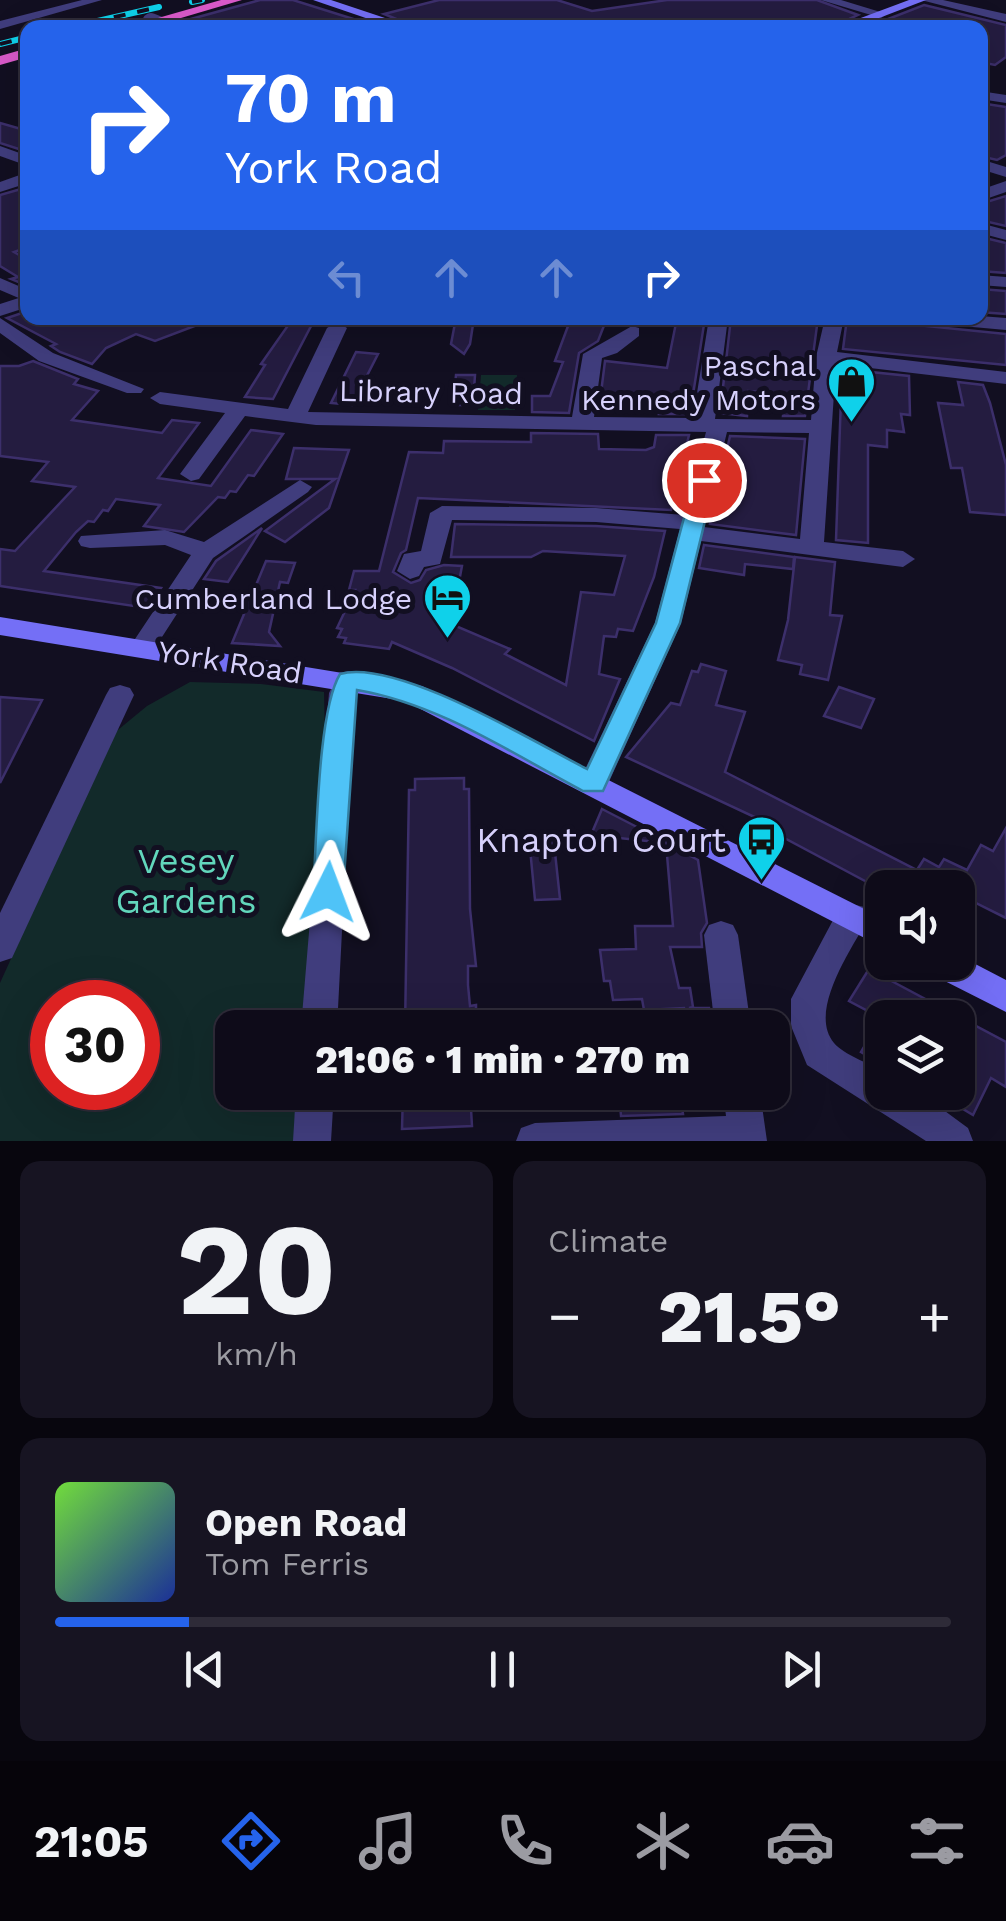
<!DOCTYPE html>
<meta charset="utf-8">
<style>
body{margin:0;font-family:"Work Sans",sans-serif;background:#171422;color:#f1f3f6;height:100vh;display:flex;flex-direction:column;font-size:38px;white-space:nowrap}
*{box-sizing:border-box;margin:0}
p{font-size:32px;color:#9b9ba2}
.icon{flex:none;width:55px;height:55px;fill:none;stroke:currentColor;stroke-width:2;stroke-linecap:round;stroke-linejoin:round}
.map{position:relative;height:1141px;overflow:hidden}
.panel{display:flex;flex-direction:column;gap:20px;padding:20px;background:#08060e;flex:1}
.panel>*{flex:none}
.hud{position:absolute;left:20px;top:20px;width:968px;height:305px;border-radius:20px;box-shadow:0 10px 40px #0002,0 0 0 2px #2e2b38;background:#2563eb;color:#fff;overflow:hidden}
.controls{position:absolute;left:865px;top:870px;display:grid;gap:20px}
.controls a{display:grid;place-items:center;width:110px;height:110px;border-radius:20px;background:#0e0b19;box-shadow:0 10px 40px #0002,0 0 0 2px #2e2b38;font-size:50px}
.speed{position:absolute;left:30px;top:980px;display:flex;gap:20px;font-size:50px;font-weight:700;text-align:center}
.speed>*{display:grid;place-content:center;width:130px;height:130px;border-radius:50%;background:#0e0b19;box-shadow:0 10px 40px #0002,0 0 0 2px #2e2b38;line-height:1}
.speed .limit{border:15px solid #d22;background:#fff;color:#111}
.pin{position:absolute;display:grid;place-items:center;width:85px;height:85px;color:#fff;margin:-42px;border:5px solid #fff;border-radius:50%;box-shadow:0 2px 10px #0007}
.me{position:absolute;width:110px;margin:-55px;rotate:3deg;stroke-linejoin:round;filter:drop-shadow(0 0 8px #0008)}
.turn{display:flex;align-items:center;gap:35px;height:210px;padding:0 40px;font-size:45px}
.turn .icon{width:130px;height:130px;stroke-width:2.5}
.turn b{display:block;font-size:70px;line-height:85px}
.lanes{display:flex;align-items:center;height:95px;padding:0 40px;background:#0003;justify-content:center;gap:50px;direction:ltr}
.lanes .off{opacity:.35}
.big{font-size:75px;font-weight:800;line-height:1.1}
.panel .widget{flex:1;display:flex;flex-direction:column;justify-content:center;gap:15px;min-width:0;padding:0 35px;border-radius:20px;background:#171422}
.panel .dial{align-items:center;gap:0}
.dial b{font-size:130px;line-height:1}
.song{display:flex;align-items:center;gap:30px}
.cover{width:120px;height:120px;border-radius:15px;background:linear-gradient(135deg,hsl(100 70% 55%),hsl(230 70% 35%))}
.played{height:10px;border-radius:5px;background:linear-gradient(90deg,#2563eb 15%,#2e2b38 15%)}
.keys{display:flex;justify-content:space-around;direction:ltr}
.heat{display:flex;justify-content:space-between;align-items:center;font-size:55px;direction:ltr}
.panel .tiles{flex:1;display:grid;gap:20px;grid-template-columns:1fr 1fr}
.widget:last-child{grid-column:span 2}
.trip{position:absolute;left:215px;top:1010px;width:575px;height:100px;border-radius:20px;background:#0e0b19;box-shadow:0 10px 40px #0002,0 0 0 2px #2e2b38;font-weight:800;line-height:100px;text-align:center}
.menu{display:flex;height:160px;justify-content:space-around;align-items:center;background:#06040a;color:#9b9ba2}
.menu .icon{width:70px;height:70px}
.menu .selected{color:#2563eb}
.menu b{font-size:45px;color:#f1f3f6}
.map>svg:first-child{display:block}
.green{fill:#122a2a;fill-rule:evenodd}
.building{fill:#241c40;stroke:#3c2f6b;stroke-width:2.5}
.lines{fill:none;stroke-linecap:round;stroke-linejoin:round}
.pedestrian{stroke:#403d7d;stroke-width:18}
.minor{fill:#403d7d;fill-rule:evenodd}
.tertiary{fill:#403d7d;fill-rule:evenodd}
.secondary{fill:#746ff6;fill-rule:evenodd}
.trunk{fill:#da5aca;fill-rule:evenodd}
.rail-casing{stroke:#0fd1ea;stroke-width:6}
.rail{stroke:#120f21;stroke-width:4;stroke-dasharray:12;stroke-linecap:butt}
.route{fill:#4fc3f7;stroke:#337fa1;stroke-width:2.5}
.labels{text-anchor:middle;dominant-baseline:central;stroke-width:10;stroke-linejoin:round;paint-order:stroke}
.poi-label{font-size:30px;fill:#d7d1fc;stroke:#120f21;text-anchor:end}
.street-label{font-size:30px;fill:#d7d1fc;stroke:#120f21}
.near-poi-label{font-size:35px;fill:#d7d1fc;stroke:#120f21;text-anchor:end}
.near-park-label{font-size:35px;fill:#62d7bc;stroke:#120f21}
</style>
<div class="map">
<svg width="1006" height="1141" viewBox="0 0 1006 1141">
<rect width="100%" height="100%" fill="#120f21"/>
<g class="green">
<polygon points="481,375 517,375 515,410 478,410"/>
<path d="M190 682 261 684 324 692 325 742 303 1027 232 1028V1092L298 1093 294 1141H0V983L113 734 147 706ZM52 1002H138V1088H52Z"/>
</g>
<g class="building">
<polygon points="260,0 293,0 382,28 181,28 180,22"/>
<polygon points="439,0 557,0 592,11 667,0 817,0 858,15 830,28 418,28 384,14"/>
<polygon points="924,5 1006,25 1006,57 995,65 980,62 980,28 865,28"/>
<polygon points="980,103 1006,107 1006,155 997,160 980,156"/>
<polygon points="0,123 28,131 28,152 0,143"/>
<polygon points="28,187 28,247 14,252 28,260 28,286 11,279 18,277 0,266 0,195"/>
<polygon points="1006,196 1006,226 980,220 980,204"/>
<polygon points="985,238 1006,243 1006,273 980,271 980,244"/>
<polygon points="980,289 1006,291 1006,314 980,312"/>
<polygon points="28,311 28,318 213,319 155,341 136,334 106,348 92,364 60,352 51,346 56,344 7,318"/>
<polygon points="456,318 474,318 470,344 464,354 451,344"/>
<polygon points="571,318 607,318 598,341 579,353 569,413 532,412 532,396 550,396 563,362 555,361"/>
<polygon points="677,318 705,318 690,414 659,414 660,409 599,409 605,361 667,368"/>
<polygon points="731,318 818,318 805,416 783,416 786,394 748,391 747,416 720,413"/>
<polygon points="847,318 1006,334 1006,365 843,349"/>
<polygon points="289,324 311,326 273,399 245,397 265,365 261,364"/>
<polygon points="356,352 378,354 352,405 331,403"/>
<polygon points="33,361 78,379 74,384 98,391 72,420 162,433 172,420 199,423 158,478 211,486 251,430 283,434 254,476 248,475 236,492 230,491 225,498 218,497 184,532 144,526 160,505 116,499 108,511 103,510 94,522 88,521 76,532 44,571 161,588 147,608 0,586 0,549 15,551 75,487 32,481 48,462 0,456 0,366 19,366"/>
<polygon points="842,369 909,376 910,415 901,414 904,432 887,430 887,447 868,445 868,543 836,540"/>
<polygon points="456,375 475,375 473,405 453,405"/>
<polygon points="958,382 983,385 990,403 1006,465 1006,515 970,512 962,468 951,468 938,403 963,405"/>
<polygon points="531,433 598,434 599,449 646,450 654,447 656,435 689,435 671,510 418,498 406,550 401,553 393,572 411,583 420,580 426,570 444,565 462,566 451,624 510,649 505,654 566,685 581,592 614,595 625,556 543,551 531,557 451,557 455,524 596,526 665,531 654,577 633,631 618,629 616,637 604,636 599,674 620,679 594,741 452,668 392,642 389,649 344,643 346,638 338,637 342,629 337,628 355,590 349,590 354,571 379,571 409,452 443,453 444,441 531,442"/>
<polygon points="730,436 805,439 796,535 710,524"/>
<polygon points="294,448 349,450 329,508 285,542 265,531 335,479 286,479"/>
<polygon points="262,528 228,582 204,579 216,561"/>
<polygon points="704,545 794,557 793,569 745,564 744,575 699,568"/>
<polygon points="795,557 835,562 830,615 842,616 828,680 800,674 802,665 778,660 788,620"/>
<polygon points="266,561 295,563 288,583 280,582 269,632 280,646 232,643"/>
<polygon points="701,664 726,671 716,705 745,712 725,772 917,870 924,859 939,867 944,859 967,870 981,845 993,851 1006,828 1006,918 966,898 972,888 882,890 758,824 761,820 626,757 671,703 680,705 692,671 698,672"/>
<polygon points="839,687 874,699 861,728 824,716"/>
<polygon points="0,697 42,700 0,783"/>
<polygon points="464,778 464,789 469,789 470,909 476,966 468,966 468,985 470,1006 476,1005 476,1028 405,1028 409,790 415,790 415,779"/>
<polygon points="602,809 666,842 665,843 591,835"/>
<polygon points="554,837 549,848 554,843 560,899 535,900 529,838"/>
<polygon points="666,843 698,860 707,923 701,933 702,947 670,947 679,988 690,988 693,1007 689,1008 709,1008 711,1028 687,1028 684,1008 644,1010 642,999 613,1000 610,981 604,981 600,950 636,949 635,926 673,926"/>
<polygon points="869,969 1006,1042 1006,1087 991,1078 973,1115 958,1106 958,1018 882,1018 882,1064 861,1052 881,1018 849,1001"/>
<polygon points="403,1092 470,1092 472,1126 402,1129"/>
<polygon points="619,1092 679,1092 683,1114 621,1116"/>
</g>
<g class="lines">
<polyline class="pedestrian" points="151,22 166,28"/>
<g class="minor">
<polygon points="821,0 841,0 887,14 881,18"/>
<polygon points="921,0 943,0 1006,14 1006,22"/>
<polygon points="980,91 1006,95 1006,103 980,99"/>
<polygon points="0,146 28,156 28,166 0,156"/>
<polygon points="980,159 1006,167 1006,177 980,169"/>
<polygon points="28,172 28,183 0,192 0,182"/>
<polygon points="1006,181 1006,192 980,201 980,190"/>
<polygon points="980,223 1006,230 1006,240 980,233"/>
<polygon points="980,275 1006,277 1006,287 980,285"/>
<polygon points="0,278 28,290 28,302 0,290"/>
<polygon points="980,316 1006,318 1006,330 939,324 929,318"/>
<polygon points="0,318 53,353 144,389 141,393 127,393 39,361 0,333"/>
<path d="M709 318H728L715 419 811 420 816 357 825 318H844L837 352 1006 372V384L836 364 824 542 903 551 915 559 903 567 701 541 681 623 608 784 604 792 593 795 582 792 578 784 655 623 680 529 596 522 452 520 440 564 424 567 419 576 410 579 397 571 404 554 421 551 430 513 442 506 596 508 684 515 706 432 316 425 245 416 199 479 191 481 180 474 225 413 160 404 150 398 160 392 288 409 327 328 337 322 347 328 308 412 572 417 583 354 632 326 639 328V336L617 353 602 358 594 417 693 418ZM727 432 809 433 800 539 704 527Z"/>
<polygon points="300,480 312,487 308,492 213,558 151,654 133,654 129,648 191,555 165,545 90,548 81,546 78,541 81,536 165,530 204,542"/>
<polygon points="349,671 359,673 363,680 357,693 351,757 337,1028 301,1028 329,693 339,673"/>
<polygon points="120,685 130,688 134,695 12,958 0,962 0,913 106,695 110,688"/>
<path d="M852 904 864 907 869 917C853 947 807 1011 834 1043 844 1055 869 1063 882 1071V1092H919L968 1128 973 1141H926L807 1065 791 1026V999L840 907Z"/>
<polygon points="721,921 733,925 738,935 751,1028 715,1028 704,935 709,925"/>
<polygon points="296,1092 334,1092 331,1141 293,1141"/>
<polygon points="723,1092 760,1092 767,1141 516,1141 521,1128 535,1123 726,1116"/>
</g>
<g class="tertiary">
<polygon points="82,0 102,0 0,29 0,21"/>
<polygon points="28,295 28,307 0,316 0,304"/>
</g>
<g class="secondary">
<polygon points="313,0 331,0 415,28 395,28"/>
<polygon points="909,0 926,0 853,28 834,28"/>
<polygon points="0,617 422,686 882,918 882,947 405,701 0,635"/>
<polygon points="958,955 1006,980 1006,1012 927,972 922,962 958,962"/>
</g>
<g class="trunk">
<polygon points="221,0 242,0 147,28 123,28"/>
<polygon points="28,48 28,57 0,65 0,56"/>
</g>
<defs>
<g id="rail">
<polyline points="192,2 202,0"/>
<polyline points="67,28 159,7"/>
<polyline points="0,44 28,37"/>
</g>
</defs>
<use href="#rail" class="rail-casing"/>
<use href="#rail" class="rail"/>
</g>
<path class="route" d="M704 474 715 480 680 623 603 791H583C511 753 439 704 357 690L343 892 339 901 328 904 318 901 313 892C317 843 317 712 340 674 396 658 534 742 587 769L656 623 694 480Z"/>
<defs>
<symbol id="shop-pin" viewBox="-11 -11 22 30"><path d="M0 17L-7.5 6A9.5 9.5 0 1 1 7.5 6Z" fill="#0fd1ea" stroke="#120f21"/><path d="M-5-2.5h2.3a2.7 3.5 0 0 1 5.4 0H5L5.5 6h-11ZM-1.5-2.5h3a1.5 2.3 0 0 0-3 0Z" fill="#111"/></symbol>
<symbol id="hotel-pin" viewBox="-11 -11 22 30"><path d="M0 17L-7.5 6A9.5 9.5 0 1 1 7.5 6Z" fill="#0fd1ea" stroke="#120f21"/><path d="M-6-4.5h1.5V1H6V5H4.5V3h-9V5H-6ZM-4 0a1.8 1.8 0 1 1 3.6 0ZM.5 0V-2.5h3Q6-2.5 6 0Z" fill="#111"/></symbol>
<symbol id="bus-pin" viewBox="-11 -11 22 30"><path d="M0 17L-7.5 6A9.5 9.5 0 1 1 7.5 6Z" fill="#0fd1ea" stroke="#120f21"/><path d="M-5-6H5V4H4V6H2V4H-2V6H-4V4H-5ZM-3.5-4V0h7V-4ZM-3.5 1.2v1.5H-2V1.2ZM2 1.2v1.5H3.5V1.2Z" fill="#111"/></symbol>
</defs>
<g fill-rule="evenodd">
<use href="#shop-pin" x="824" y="354" width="55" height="75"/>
<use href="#hotel-pin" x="420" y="570" width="55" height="75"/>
<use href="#bus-pin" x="734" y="812" width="55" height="75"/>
</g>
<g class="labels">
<g class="poi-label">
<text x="816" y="365">Paschal<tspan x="816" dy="34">Kennedy Motors</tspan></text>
<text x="412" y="598">Cumberland Lodge</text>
</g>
<g class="street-label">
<text transform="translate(431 392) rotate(1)">Library Road</text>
<text transform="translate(230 662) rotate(9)">York Road</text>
</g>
<g class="near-poi-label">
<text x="726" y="840">Knapton Court</text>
</g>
<g class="near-park-label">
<text x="186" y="861">Vesey<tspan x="186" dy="40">Gardens</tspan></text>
</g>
</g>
</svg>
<div class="controls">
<a><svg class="icon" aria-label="sound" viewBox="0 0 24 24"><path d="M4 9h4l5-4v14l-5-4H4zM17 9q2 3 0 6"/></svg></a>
<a><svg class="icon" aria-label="layers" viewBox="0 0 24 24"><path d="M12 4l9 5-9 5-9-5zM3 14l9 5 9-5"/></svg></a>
</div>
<div class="speed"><div class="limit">30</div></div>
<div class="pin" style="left:704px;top:480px;background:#d93025"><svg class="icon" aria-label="arrive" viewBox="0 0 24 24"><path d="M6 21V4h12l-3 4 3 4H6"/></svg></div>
<svg class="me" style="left:328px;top:892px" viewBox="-20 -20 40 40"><path d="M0-17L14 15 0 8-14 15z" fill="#4fc3f7" stroke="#fff" stroke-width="4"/></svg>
<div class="trip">21:06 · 1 min · 270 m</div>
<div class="hud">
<div class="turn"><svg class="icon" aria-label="right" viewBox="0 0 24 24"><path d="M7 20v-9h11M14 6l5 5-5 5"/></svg><div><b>70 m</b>York Road</div></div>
<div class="lanes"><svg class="icon off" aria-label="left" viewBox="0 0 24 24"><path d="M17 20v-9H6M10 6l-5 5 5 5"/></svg><svg class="icon off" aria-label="ahead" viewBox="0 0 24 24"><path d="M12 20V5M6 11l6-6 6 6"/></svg><svg class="icon off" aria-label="ahead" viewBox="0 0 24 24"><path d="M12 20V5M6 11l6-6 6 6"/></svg><svg class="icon" aria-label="right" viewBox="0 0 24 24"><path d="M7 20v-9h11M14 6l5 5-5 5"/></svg></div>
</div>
</div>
<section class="panel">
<div class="tiles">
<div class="widget dial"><b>20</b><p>km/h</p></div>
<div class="widget"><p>Climate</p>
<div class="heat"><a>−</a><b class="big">21.5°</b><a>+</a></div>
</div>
<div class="widget">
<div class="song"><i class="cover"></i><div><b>Open Road</b><p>Tom Ferris</p></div></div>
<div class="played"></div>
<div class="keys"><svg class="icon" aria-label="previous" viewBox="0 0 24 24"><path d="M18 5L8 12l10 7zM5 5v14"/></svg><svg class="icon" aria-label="pause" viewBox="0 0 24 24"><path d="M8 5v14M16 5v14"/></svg><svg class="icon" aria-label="next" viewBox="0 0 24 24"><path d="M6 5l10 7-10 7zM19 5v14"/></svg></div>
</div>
</div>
</section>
<nav class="menu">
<b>21:05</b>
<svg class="icon selected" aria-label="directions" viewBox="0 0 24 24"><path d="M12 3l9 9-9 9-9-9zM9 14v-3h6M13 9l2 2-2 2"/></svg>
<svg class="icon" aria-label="music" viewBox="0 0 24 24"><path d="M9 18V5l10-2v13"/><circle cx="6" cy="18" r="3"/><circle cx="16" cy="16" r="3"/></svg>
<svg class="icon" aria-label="phone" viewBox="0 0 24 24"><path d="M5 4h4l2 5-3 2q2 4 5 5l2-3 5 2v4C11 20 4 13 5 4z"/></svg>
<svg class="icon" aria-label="climate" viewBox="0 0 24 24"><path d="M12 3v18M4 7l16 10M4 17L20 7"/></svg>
<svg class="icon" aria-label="car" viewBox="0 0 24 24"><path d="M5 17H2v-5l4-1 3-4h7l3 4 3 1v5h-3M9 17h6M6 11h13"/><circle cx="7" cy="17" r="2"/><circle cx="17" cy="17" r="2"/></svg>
<svg class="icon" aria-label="filters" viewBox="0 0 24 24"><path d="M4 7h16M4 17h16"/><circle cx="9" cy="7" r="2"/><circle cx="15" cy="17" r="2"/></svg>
</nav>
